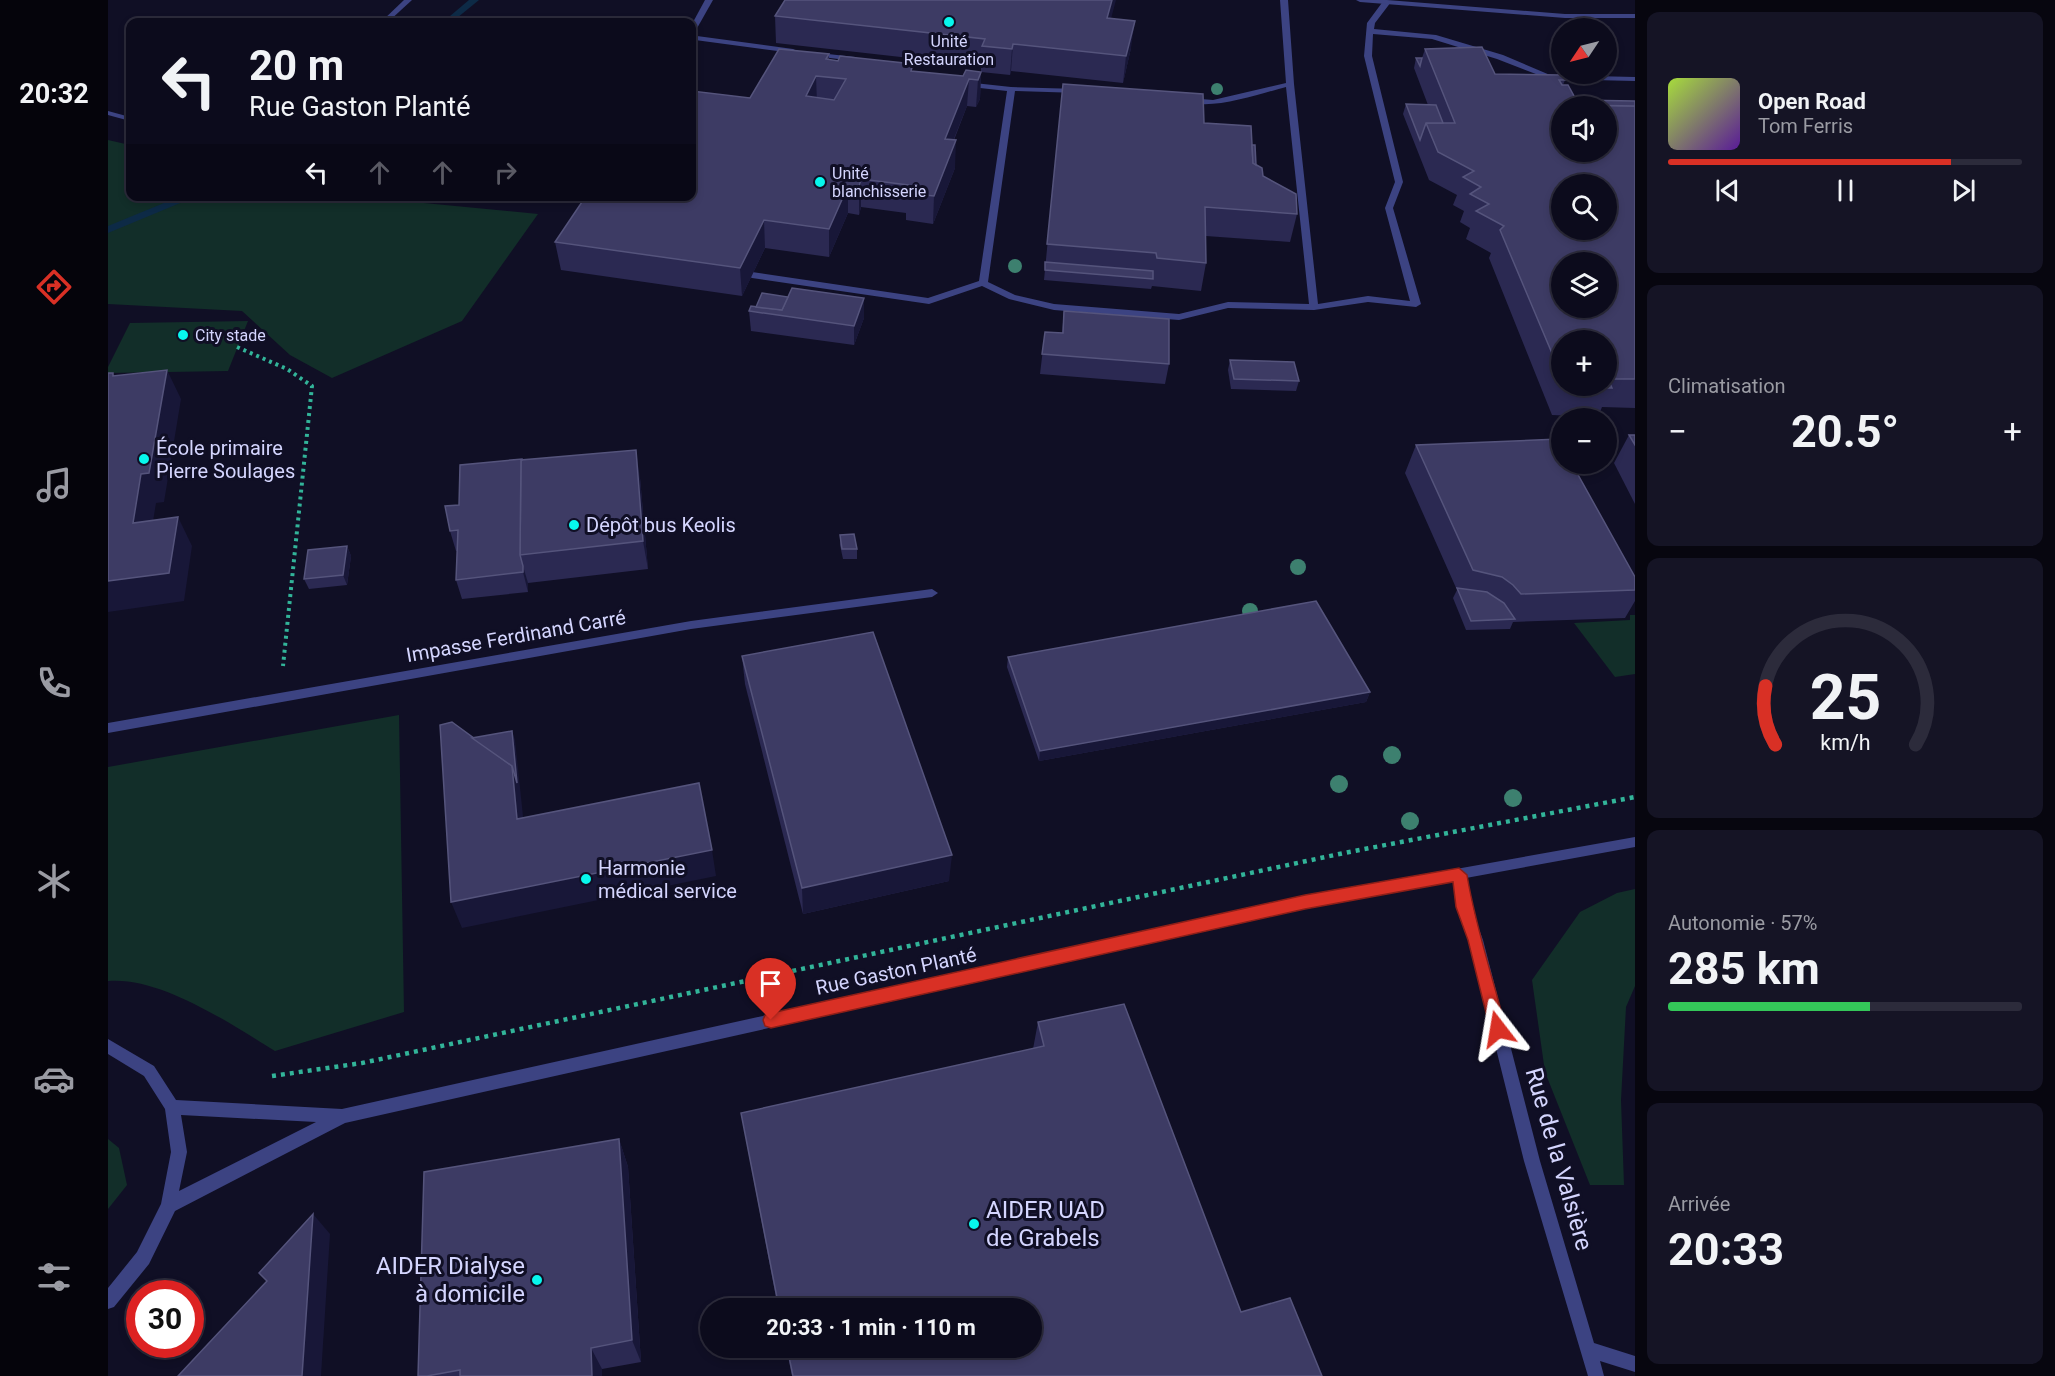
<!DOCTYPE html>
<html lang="fr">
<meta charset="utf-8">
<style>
body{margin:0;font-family:Roboto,sans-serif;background:#151425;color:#f1f3f6;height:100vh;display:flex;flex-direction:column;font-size:22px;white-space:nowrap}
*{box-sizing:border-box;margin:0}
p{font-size:20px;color:#9a9ba3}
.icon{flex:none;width:33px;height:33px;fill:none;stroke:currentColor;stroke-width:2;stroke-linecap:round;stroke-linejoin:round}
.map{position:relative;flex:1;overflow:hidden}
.panel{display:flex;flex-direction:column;gap:12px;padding:12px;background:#07060f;width:420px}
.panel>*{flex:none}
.hud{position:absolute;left:18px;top:18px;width:570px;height:183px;border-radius:12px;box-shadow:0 3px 9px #0003,0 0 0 2px #2c2b3b;background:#0c0b1c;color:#f1f3f6;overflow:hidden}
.needle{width:39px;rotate:235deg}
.buttons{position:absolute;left:1443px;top:18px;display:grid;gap:12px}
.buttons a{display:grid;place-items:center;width:66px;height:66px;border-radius:50%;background:#0c0b1c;box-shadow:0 3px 9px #0003,0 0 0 2px #2c2b3b;font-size:30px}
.speed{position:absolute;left:18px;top:1280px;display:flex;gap:12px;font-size:30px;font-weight:700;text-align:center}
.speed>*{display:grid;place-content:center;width:78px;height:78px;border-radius:50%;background:#0c0b1c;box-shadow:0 3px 9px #0003,0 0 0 2px #2c2b3b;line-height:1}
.speed .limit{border:9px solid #d22;background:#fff;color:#111}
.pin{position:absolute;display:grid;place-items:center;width:51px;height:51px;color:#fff;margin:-62px -26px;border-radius:50% 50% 50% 0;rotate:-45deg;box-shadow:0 0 6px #0007}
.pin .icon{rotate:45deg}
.me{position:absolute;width:66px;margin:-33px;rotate:346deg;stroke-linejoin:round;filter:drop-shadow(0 0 4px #0008)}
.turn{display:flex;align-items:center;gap:21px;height:126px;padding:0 24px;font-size:27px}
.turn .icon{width:78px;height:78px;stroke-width:2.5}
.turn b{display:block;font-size:42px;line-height:51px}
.lanes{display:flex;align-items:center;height:57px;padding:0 24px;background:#0003;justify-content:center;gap:30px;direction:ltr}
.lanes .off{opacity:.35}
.big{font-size:45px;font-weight:700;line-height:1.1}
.panel .tile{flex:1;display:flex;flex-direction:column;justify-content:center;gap:9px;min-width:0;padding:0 21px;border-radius:12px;background:#151425}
.panel .dial{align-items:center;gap:0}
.dial svg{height:156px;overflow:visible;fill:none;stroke:#2c2b3b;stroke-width:7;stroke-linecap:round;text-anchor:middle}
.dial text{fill:#f1f3f6;stroke:none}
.song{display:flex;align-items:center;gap:18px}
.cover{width:72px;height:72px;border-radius:9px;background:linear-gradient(135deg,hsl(80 70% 55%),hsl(270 70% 35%))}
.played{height:6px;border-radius:3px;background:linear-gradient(90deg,#d93025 80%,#2c2b3b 80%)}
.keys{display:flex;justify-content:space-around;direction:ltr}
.heat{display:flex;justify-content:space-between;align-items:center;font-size:33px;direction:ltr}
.charge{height:9px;border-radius:4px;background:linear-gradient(90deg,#34c759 57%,#2c2b3b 0)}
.trip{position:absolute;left:592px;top:1298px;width:342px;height:60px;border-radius:30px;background:#0c0b1c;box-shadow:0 3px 9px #0003,0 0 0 2px #2c2b3b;font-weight:700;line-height:60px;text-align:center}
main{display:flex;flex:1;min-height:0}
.menu{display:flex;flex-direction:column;width:108px;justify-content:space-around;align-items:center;background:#05040b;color:#9a9ba3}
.menu .icon{width:42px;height:42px}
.menu .selected{color:#d93025}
.menu b{font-size:27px;color:#f1f3f6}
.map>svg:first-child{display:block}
.green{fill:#122e29}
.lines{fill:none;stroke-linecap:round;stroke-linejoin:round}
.stream{fill:#0d2a46;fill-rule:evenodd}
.path-far1{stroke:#32b499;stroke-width:4;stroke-dasharray:3 4;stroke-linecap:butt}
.path{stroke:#32b499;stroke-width:4.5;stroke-dasharray:4 5;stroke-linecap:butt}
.service{fill:#3c4382;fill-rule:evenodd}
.minor{fill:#3c4382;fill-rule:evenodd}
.tree{fill:#3d806f}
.wall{fill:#2b2952;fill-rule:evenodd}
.shaded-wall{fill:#181738}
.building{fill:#3d3b64;stroke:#55547c;stroke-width:1.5;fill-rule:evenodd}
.route{fill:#d93025;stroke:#8d1f18;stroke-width:1.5}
.poi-dot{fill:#07f7ed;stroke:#100f25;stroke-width:2}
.labels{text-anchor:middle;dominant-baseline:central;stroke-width:6;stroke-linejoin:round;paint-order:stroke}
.far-poi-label{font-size:16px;fill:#d4d5fe;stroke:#100f25;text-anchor:start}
.poi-label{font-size:20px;fill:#d4d5fe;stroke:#100f25;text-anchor:start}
.street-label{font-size:20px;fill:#d4d5fe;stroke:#100f25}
.near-street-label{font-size:24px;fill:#d4d5fe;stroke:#100f25}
.near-poi-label{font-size:24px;fill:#d4d5fe;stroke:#100f25;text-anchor:start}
</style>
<main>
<nav class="menu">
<b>20:32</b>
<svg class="icon selected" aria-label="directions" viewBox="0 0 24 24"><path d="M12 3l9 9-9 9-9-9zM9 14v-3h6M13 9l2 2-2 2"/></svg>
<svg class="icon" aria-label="music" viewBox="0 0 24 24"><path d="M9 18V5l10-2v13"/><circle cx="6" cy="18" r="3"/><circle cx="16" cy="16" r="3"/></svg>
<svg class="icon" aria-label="phone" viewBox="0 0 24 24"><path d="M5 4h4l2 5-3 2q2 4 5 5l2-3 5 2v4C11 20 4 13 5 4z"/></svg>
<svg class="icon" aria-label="climate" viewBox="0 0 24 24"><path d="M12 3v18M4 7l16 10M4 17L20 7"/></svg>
<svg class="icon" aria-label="car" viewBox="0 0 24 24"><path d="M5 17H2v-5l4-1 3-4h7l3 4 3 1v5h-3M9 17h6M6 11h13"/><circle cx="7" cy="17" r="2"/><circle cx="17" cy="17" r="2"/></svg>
<svg class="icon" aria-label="filters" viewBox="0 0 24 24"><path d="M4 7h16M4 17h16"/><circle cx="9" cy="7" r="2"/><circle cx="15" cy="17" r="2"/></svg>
</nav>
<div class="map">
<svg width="1527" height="1376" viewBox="0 0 1527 1376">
<rect width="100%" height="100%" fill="#100f25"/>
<g class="green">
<polygon points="0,140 22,145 22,196 243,196 430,214 354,321 224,378 182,355 134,311 0,304"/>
<polygon points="140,321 120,371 0,373 0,367 22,323"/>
<polygon points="1522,615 1527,615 1527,674 1507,677 1466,623 1522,620"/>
<path d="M291 715 296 1012 167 1051C123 1024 52 976 0 981V767Z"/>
<polygon points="1527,889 1527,986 1518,1007 1513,1100 1516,1185 1482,1185 1437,1072 1424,980 1472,912 1509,893"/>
<polygon points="0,1139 11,1148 19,1185 0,1209"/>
</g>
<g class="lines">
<g class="stream">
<polygon points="361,0 371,0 344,22 335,22"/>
<polygon points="73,196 89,196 0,233 0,226"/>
</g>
<polyline class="path-far1" points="129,347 179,369 204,386 175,666"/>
<polyline class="path" points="164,1076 254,1063 1236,853 1527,797"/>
<g class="service">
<polygon points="296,0 304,0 280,22 273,22"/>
<polygon points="597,0 605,0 588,30 584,32 584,24"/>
<path d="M1172 0H1180L1186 84 1210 304 1260 296 1302 301 1277 208 1287 182 1256 56 1259 23 1276 0 1283 2 1267 23 1266 29 1328 35 1395 55 1442 75 1527 77V81L1441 79 1389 59 1324 39 1265 34 1264 56 1295 182 1285 208 1313 304 1308 307 1260 302 1206 310 1120 308 1071 320 946 310 901 299 874 286 821 304 644 278 639 275 644 272 820 298 871 281 899 91 854 86V82H857L903 87 971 89 975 91 971 93 907 91 880 282 907 295 946 304 1071 314 1120 302 1201 304 1178 87C1154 93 1098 113 1077 100L1081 98 1105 100 1178 83Z"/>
<polygon points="584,33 589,36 685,49 689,51 685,53 587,40 584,39"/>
<polygon points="702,52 747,57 751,59 747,61 705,56 701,54"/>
<polygon points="0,111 22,117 22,121 0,115"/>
<polygon points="824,589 830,593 824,597 583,629 0,733 0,723 583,621"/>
</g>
<g class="minor">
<polygon points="1248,0 1279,0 1457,14 1527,14 1527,18 1457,18 1252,2"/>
<path d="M1527 837V847L1358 878 1363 907 1375 940 1432 1161 1486 1343 1527 1356V1372L1492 1361 1496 1376H1480L1416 1161 1361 940 1349 907 1345 881 1197 908 237 1123 67 1211 41 1264 6 1307 0 1309V1288L29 1252 53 1204 63 1152 57 1109 36 1076 0 1054V1039L46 1066 68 1100 234 1109 1197 896ZM73 1115 208 1122 71 1191 79 1152Z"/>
</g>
</g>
<g class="tree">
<circle cx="1109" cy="89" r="6"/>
<circle cx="907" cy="266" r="7"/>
<circle cx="1190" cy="567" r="8"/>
<circle cx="1142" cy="611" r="8"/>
<circle cx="1284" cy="755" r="9"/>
<circle cx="1231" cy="784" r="9"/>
<circle cx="1405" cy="798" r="9"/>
<circle cx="1302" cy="821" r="9"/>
</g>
<g class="wall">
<polygon points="667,16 1003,19 1023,48 1015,83 903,71 902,75 873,72 872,99 868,107 859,106 846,140 847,168 825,224 798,220 798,213 753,207 751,215 740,213 721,257 657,248 634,296 453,270 447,242 642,98 721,54 721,60 805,71 855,76 873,72 873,66 668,43"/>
<path d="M1317 49 1387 74 1457 80 1455 85 1468 100 1527 101V408L1494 407 1490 417 1444 415 1381 258 1383 253 1358 239 1362 228 1352 222 1356 211 1345 205 1349 195 1321 180 1295 114 1298 104 1320 105 1306 68 1308 58H1314ZM1454 340 1498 386H1454Z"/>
<polygon points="955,84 1096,123 1144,145 1148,165 1155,176 1189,214 1182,242 1098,236 1098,263 1093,291 1044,286 1043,289 936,280"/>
<polygon points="641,311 756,318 746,345 643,331"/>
<polygon points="956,311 1061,364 1057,384 932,374 937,332 954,333"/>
<polygon points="1122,360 1191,381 1188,391 1123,389 1120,370"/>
<polygon points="1521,435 1527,435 1527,504 1506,463"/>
<polygon points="1308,445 1527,577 1527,601 1517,618 1405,622 1402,629 1358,630 1345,598 1349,590 1297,473"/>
<polygon points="414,460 532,478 540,569 420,583 420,592 354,599 348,580 349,551 348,551 342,531 351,505"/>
<polygon points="732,535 749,549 749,559 735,559 732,545"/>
<polygon points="239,546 243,556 239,585 201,589 196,579"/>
<polygon points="634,656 841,881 695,914 637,684"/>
<polygon points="900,657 1262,692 1258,702 931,761 899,667"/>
<polygon points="930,1022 1133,1312 1214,1376 684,1376 678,1347 924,1347 924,1308 670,1308 633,1113 925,1049"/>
<polygon points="511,1139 520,1167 533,1362 494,1369 494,1376 310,1376"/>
</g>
<g class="shaded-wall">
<polygon points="1004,0 1008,0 996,45 999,18"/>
<polygon points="1027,21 1023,48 1015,83 1018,56"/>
<polygon points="905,44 903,71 902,75 904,49"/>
<polygon points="873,72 872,99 868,107 870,80"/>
<polygon points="708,76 709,103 698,96"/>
<polygon points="861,79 859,106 835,166 837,139"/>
<polygon points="848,140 847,168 825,224 826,196"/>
<polygon points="753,179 753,207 751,215 751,187"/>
<polygon points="740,186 740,213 721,257 721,229"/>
<polygon points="656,220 657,248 634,296 632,268"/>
<polygon points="756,298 756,318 746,345 746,326"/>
<polygon points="59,370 73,399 56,502 48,503 40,552 25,523 33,474"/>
<polygon points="528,450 532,478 540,569 535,541"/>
<polygon points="70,517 84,546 76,601 0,612 0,581"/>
<polygon points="239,546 243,556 239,585 235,575"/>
<polygon points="415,566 420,583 420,592 415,572"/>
<polygon points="1262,692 1258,702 931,761 932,751"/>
<polygon points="404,731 407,740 418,845 409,819 404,766"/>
<polygon points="604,850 608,876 354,928 343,902"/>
<polygon points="844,855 841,881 695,914 694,888"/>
<polygon points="511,1139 520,1167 533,1362 524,1340"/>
<polygon points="205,1214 222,1234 213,1376 194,1376"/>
<polygon points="483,1348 494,1369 494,1376 484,1376"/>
</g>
<g class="building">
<polygon points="677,0 1004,0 999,18 1027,21 1018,56 905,44 904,49 874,46 877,39 667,16"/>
<path d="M1374 47 1387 74 1455 75 1457 80H1451L1454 85H1460L1471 105 1527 106V379H1500L1504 388 1458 387 1457 386H1498V340H1454V377L1392 230 1396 226 1368 211 1381 204 1362 194 1373 187 1355 177 1366 171 1330 152 1318 123H1347L1317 49ZM1454 106H1498V152H1454ZM1454 184H1498V230H1454ZM1454 262H1498V308H1454Z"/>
<path d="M671 49 721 54 718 59 730 61 732 56 805 64 803 71 855 76 858 70 873 72 870 80 861 79 837 139 848 140 826 196 798 193 800 185 753 179 751 187 740 186 721 229 656 220 632 268 447 242 478 196H584V91L642 98ZM708 76 738 79 726 100 698 96Z"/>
<polygon points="1308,58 1314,58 1312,66"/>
<polygon points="955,84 1095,94 1096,123 1143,126 1145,163 1154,168 1155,176 1188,194 1189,214 1097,207 1098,263 1049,258 1048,253 939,244"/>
<polygon points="1468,100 1527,101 1527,106 1471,105"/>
<polygon points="1298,104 1328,105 1335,123 1318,123 1312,140"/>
<polygon points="1144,145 1147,145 1148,165 1145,163"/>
<polygon points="937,262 1045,271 1045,279 937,270"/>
<polygon points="684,288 756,298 746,326 641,311 643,306 674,310"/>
<polygon points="654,293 680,297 674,310 648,307"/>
<polygon points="956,311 1061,319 1061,364 934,354 937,332 955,333"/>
<polygon points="1122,360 1186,362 1191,381 1126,379"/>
<polygon points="59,370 41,473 33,474 25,523 70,517 61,573 0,581 0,373 5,373 5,376"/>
<polygon points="1521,435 1527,435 1527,445"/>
<polygon points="1451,439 1454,444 1454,464 1464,464 1527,577 1527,590 1413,594 1405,585 1394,577 1365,570 1308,445"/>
<polygon points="528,450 535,541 412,555 413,460"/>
<polygon points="414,459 414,460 413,460 412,555 415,566 415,572 348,580 350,530 342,531 337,506 351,505 352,465"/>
<polygon points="746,534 749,549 734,549 732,535"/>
<polygon points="239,546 235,575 196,579 200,550"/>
<polygon points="1349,588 1379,592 1396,603 1407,619 1363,621"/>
<polygon points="1208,601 1262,692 932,751 900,657"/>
<polygon points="765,632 844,855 694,888 634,656"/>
<polygon points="344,722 404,766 409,819 591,783 604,850 343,902 332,725"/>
<polygon points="404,731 409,783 404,766 364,738"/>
<polygon points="1016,1004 1133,1312 1182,1298 1214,1376 685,1376 679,1347 924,1347 924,1308 671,1308 633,1113 936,1046 930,1022"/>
<polygon points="511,1139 524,1340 483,1348 484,1376 352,1376 352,1370 319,1376 310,1376 316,1172"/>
<polygon points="205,1214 194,1376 70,1376 159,1281 151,1273"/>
</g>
<path class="route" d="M1351 868 1359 875C1367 925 1385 978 1398 1029L1396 1034 1390 1036 1384 1034 1382 1029 1360 940 1348 907 1345 882 1197 909 663 1028 657 1026 655 1020 657 1015 663 1013 1197 895Z"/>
<g class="poi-dot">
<circle cx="841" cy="22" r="6"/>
<circle cx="712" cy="182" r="6"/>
<circle cx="75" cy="335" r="6"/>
<circle cx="36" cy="459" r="6"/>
<circle cx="466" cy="525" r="6"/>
<circle cx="478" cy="879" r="6"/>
<circle cx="866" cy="1224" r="6"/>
<circle cx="429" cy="1280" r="6"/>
</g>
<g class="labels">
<g class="far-poi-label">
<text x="841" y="41" text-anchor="middle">Unité<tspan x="841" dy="18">Restauration</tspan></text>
<text x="724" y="173">Unité<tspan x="724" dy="18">blanchisserie</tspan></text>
<text x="87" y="335">City stade</text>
</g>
<g class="poi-label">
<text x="48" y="448">École primaire<tspan x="48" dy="23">Pierre Soulages</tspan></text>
<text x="478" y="525">Dépôt bus Keolis</text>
<text x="490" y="868">Harmonie<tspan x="490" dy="23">médical service</tspan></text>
</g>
<g class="street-label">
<text transform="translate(408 636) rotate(-10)">Impasse Ferdinand Carré</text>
<text transform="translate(788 971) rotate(-12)">Rue Gaston Planté</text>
</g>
<g class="near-street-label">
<text transform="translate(1451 1159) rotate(74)">Rue de la Valsière</text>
</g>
<g class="near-poi-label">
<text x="878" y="1210">AIDER UAD<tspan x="878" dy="28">de Grabels</tspan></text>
<text x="417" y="1266" text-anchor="end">AIDER Dialyse<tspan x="417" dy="28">à domicile</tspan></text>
</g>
</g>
</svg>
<div class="buttons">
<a><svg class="needle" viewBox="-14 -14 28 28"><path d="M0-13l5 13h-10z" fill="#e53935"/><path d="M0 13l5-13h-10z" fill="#9a9ba3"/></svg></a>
<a><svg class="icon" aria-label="sound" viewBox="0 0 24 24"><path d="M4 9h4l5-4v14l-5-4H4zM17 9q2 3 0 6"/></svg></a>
<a><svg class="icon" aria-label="search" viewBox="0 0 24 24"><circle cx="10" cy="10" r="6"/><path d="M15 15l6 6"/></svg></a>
<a><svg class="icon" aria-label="layers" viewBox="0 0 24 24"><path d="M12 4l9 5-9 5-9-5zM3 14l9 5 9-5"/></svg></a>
<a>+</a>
<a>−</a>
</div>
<div class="speed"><div class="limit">30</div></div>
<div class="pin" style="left:663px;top:1020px;background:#d93025"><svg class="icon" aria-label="arrive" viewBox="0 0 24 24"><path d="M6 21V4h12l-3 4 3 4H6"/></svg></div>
<svg class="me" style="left:1390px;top:1029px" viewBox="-20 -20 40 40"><path d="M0-17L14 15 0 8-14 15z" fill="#d93025" stroke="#fff" stroke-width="4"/></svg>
<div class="trip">20:33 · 1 min · 110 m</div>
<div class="hud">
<div class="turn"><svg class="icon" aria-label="left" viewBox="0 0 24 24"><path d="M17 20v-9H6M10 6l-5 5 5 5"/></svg><div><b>20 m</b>Rue Gaston Planté</div></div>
<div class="lanes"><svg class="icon" aria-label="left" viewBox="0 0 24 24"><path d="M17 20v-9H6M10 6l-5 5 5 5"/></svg><svg class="icon off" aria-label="ahead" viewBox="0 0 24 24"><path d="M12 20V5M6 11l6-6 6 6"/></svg><svg class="icon off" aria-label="ahead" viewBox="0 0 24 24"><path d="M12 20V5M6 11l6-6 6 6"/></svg><svg class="icon off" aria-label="right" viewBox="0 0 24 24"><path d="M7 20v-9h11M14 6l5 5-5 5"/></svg></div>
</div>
</div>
<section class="panel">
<div class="tile">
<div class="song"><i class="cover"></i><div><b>Open Road</b><p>Tom Ferris</p></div></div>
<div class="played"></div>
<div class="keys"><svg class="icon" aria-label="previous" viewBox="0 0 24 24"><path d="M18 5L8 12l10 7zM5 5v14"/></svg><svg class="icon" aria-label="pause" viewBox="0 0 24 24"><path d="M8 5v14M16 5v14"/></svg><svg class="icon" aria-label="next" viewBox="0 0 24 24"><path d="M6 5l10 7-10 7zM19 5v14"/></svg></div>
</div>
<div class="tile"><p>Climatisation</p>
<div class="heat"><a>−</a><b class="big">20.5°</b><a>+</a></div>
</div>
<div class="tile dial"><svg viewBox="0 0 100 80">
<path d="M14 69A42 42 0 1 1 86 69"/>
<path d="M14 69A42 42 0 0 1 9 39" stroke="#d93025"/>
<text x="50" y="56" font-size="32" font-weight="700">25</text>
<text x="50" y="72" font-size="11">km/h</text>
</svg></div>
<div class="tile"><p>Autonomie · 57%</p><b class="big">285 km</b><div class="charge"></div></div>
<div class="tile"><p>Arrivée</p><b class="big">20:33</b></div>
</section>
</main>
